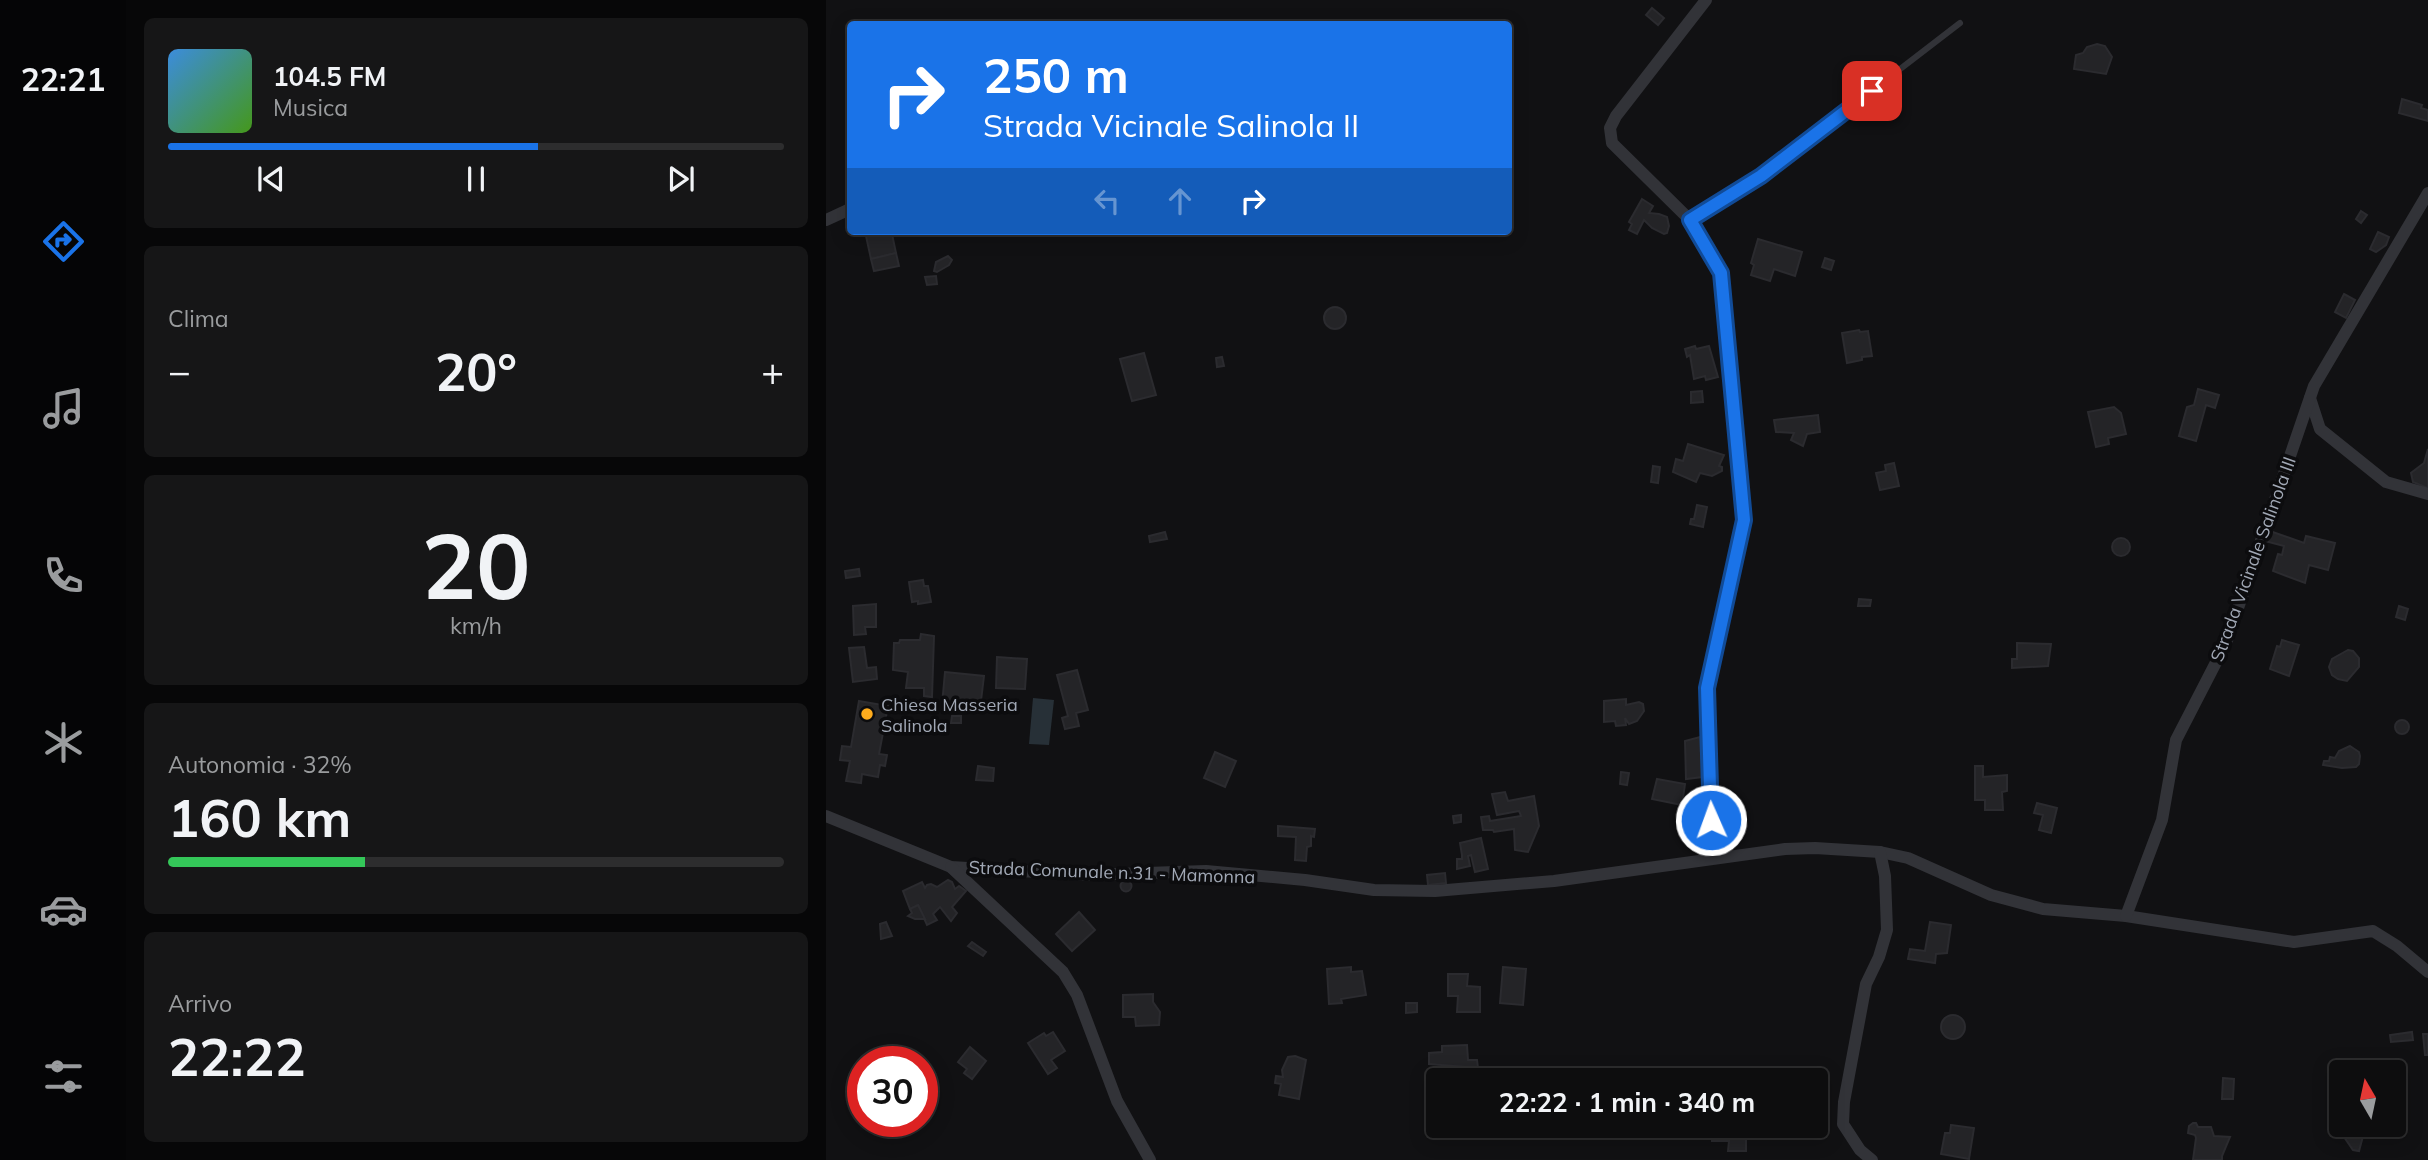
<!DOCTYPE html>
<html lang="it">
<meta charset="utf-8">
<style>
body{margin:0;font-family:Mulish,sans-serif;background:#161617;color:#f1f3f6;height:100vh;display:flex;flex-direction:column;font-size:26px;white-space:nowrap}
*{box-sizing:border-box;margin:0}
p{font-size:23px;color:#9a9c9e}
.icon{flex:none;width:38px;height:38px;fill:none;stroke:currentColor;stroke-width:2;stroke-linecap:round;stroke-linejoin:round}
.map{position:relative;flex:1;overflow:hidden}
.panel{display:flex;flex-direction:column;gap:18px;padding:18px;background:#070708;width:700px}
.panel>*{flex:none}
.top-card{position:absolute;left:21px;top:21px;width:665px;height:214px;border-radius:7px;box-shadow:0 4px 18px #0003,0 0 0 2px #2d2d2e;background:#1a73e8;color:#fff;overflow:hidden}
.needle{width:46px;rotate:351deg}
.tools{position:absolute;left:1503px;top:1060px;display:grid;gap:14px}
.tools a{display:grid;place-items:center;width:77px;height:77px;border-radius:7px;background:#0d0d0e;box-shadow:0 4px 18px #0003,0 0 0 2px #2d2d2e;font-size:35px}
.speed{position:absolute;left:21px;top:1046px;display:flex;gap:14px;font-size:35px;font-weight:700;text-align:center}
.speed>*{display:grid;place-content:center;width:91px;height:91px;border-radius:50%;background:#0d0d0e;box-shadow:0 4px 18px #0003,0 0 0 2px #2d2d2e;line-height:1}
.speed .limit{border:10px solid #d22;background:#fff;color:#111}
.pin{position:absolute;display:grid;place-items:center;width:60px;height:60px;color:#fff;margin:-30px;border-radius:14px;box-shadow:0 4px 10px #0006}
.me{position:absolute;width:77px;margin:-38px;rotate:358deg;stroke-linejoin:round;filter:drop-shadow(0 0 5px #0008)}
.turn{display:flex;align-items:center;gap:24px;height:147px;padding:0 21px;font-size:32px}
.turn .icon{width:91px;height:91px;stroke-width:2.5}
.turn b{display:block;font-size:49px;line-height:60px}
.lanes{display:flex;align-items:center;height:66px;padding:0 21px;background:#0003;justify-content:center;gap:35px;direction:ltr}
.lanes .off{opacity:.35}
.big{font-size:52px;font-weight:700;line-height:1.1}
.panel .tile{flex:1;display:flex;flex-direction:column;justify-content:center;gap:10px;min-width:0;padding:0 24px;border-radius:10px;background:#161617}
.panel .dial{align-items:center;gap:0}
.dial b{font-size:91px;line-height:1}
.song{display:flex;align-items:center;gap:21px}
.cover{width:84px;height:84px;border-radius:10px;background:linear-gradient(135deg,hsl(210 70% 55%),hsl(100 70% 35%))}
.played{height:7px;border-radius:4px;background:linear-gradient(90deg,#1a73e8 60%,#2d2d2e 60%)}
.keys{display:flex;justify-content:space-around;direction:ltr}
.heat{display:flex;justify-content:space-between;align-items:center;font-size:38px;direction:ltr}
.charge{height:10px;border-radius:5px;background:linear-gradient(90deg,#34c759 32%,#2d2d2e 0)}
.trip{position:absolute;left:600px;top:1068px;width:402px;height:70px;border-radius:7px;background:#0d0d0e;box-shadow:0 4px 18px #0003,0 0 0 2px #2d2d2e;font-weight:700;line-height:70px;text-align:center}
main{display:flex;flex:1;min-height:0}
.dock{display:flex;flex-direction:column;width:126px;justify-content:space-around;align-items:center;background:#050506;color:#9a9c9e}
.dock .icon{width:49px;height:49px}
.dock .current{color:#1a73e8}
.dock b{font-size:32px;color:#f1f3f6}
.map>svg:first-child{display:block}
.water{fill:#273037}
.building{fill:#242427;stroke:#2b2b2f;stroke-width:2}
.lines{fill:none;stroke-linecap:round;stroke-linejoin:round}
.service{stroke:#323338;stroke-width:6}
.minor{stroke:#323338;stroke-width:12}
.route-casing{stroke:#114b97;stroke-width:18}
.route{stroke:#1a73e8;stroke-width:12}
.poi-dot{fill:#ffac1d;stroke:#0c0c0e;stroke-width:2.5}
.labels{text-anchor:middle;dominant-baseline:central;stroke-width:7;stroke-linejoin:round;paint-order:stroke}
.street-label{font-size:18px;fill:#a1a8b5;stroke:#0c0c0e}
.poi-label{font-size:18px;fill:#a1a8b5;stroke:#0c0c0e;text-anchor:start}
</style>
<main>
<nav class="dock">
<b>22:21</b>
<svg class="icon current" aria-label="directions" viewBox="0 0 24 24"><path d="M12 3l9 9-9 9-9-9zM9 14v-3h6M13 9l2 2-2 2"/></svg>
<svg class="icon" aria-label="music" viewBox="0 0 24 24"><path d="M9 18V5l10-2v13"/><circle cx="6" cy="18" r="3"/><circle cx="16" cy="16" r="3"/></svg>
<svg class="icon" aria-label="phone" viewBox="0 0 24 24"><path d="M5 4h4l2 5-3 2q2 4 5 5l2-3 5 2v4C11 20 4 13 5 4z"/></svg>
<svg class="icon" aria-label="climate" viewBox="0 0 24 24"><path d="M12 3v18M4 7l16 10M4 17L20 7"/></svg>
<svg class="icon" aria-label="car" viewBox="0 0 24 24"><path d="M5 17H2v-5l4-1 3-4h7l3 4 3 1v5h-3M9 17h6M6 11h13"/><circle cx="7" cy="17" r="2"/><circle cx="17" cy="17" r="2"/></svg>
<svg class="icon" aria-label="filters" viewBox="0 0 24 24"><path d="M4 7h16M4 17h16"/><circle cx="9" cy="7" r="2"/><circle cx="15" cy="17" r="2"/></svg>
</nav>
<section class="panel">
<div class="tile">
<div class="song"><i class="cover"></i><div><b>104.5 FM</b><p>Musica</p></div></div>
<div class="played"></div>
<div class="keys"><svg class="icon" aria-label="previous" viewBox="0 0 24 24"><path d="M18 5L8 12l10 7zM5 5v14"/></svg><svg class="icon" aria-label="pause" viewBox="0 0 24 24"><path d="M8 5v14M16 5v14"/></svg><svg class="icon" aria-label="next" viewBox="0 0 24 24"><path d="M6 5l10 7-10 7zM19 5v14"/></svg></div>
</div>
<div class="tile"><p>Clima</p>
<div class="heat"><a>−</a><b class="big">20°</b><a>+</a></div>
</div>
<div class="tile dial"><b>20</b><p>km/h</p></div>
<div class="tile"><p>Autonomia · 32%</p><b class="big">160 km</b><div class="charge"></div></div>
<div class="tile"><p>Arrivo</p><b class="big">22:22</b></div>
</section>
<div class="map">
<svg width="1602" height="1160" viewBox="0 0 1602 1160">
<rect width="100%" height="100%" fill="#111113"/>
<polygon class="water" points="207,698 228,700 223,745 203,744"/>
<g class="building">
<polygon points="826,8 838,18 832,25 820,15"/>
<polygon points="1271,44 1279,46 1286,57 1280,74 1248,69 1250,55 1257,53 1261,47"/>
<polygon points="1576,99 1596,105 1595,108 1602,110 1602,121 1573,113"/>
<polygon points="816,199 827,206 823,213 833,214 841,217 843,226 841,233 838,234 826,228 818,220 811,234 803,230 806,224 803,222"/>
<polygon points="1535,211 1541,215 1535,223 1530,219"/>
<polygon points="57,231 74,231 75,233 66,234 70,253 45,259 40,236 57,233"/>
<polygon points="1552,232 1563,237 1560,245 1550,252 1544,249"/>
<polygon points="932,239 976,252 969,276 948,269 944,281 925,275 928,265 925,263"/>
<polygon points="70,253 73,266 48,271 45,259"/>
<polygon points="122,256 126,260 123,265 111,272 108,271 110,262"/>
<polygon points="999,258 1008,261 1005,270 996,267"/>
<polygon points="110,276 111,284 101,285 99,277"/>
<polygon points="1518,294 1529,300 1520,318 1509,312"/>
<circle cx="509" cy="318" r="11"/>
<polygon points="1033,330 1034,332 1042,331 1046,356 1036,357 1036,360 1021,363 1016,333"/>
<polygon points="869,346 870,349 883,346 892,377 880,380 879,376 868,379 864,355 861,357 859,349"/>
<polygon points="318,353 330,395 306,401 294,359"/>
<polygon points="396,357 398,366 391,367 390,358"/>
<polygon points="1372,389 1393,395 1389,408 1380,405 1370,441 1353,436 1361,407 1368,405"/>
<polygon points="876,391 877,402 865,403 865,392"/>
<polygon points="1288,407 1295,413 1300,434 1282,438 1283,444 1270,447 1262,412"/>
<polygon points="992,415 994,432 981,434 977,446 965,440 968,433 950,432 948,420"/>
<polygon points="862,444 898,455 893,466 896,467 896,471 886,476 874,473 870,482 847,472 850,459 857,461"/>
<polygon points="1602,449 1602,488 1587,482 1585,473 1598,463"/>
<polygon points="1068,463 1073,486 1054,490 1050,473 1060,471 1059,465"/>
<polygon points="827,466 834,467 832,483 825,482"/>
<polygon points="871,505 881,507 877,527 864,524 865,519 868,519"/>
<polygon points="1441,530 1478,543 1480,536 1509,543 1502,570 1483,565 1479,583 1447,571 1452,554 1456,555 1458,546 1439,541"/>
<polygon points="339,532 341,539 324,542 323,536"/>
<circle cx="1295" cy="547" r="9"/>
<polygon points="33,569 34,576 20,578 19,571"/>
<polygon points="97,580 98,586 102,586 105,602 92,604 92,601 86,602 83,582"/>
<polygon points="1033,599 1045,600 1044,606 1032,606"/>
<polygon points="50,604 50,627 39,627 40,634 28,635 27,606"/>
<polygon points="1573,606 1582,609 1579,620 1570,617"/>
<polygon points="95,634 108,636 106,697 98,696 98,688 80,688 82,672 67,670 68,643 73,643 74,640 94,640"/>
<polygon points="1456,640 1473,645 1463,676 1444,669 1451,646 1454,647"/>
<polygon points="1191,643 1225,644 1222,666 1186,668 1186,659 1191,659"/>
<polygon points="38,647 41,668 50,667 51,679 27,682 23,648"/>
<polygon points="1522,650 1527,651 1533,658 1533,667 1521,681 1512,679 1506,675 1503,667 1506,659"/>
<polygon points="171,657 201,659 199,689 170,688"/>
<polygon points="251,670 262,710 250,713 253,726 239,729 236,718 242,716 231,675"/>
<polygon points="119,672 158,676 154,709 116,705"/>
<polygon points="800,699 800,705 813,702 817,704 818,711 811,721 803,724 799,718 800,725 790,726 789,721 778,722 778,701"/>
<polygon points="33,701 62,706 53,754 61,755 59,766 54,765 52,777 36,774 35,783 20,781 24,761 14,760 16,746 25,747"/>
<polygon points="126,716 135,716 135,723 125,723"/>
<circle cx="1576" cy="727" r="7"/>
<polygon points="874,737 876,777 860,779 859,741"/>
<polygon points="1524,746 1533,752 1534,756 1533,764 1530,767 1516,768 1497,765 1498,761 1503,761 1504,757 1509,758 1513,751"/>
<polygon points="389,752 410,761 399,787 378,778"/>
<polygon points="152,766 168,768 167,781 150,780"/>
<polygon points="1149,766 1157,766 1157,777 1181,775 1181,791 1176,792 1177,810 1159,810 1159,800 1149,800"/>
<polygon points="795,772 803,773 801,785 794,784"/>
<polygon points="831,779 859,784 856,805 826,799"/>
<polygon points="679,792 682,801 708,796 713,826 702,852 689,850 688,829 668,832 667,830 657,830 655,817 663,816 664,821 695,816 693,811 671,815 666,794"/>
<polygon points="1211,803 1231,808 1225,833 1213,830 1217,815 1208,813"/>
<polygon points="635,815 635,822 628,823 627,816"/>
<polygon points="452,826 489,829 488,837 485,836 485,846 481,847 480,861 469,860 470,837 452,836"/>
<polygon points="655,838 662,869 649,872 645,855 642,856 644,866 631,869 631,859 636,859 636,855 634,843"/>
<polygon points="619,873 620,883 602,885 601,875"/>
<polygon points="122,880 126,882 129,889 133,886 140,891 126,907 131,913 125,921 114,907 107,914 111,920 101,925 92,905 84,909 77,891 96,882 99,888 101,885 105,884 111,887"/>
<circle cx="300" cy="886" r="5.5"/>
<polygon points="92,905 99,919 89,919 82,916 86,913 84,909"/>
<polygon points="253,912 269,930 246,951 230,934"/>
<polygon points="60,922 66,936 55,939 54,924"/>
<polygon points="1104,922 1125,925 1121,953 1110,954 1109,963 1082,959 1084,949 1099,951"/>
<polygon points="146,942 160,952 157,956 142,946"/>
<polygon points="525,967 525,972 536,971 540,995 515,999 516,1003 503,1004 501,969"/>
<polygon points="677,967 700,969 697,1005 674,1003"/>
<polygon points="622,974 642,974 641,986 654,987 654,1012 631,1012 632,996 622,996"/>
<polygon points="327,994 327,1002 334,1012 333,1025 310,1026 309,1017 297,1017 297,995"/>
<polygon points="580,1003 591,1003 591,1012 580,1013"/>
<circle cx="1127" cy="1027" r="12"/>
<polygon points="227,1032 239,1051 225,1060 231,1068 222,1074 202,1043 218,1033 220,1036"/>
<polygon points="1586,1032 1587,1040 1565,1042 1564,1035"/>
<polygon points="1597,1034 1602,1034 1602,1055 1599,1055"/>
<polygon points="641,1045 642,1060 651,1060 652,1068 603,1064 603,1053 616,1052 616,1046"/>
<polygon points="144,1047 160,1061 146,1079 138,1073 141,1069 132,1062"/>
<polygon points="469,1056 480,1060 473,1099 453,1095 455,1084 449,1083 450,1076 457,1077 456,1070 462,1057"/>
<polygon points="1397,1078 1408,1079 1407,1099 1396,1099"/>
<polygon points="1367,1123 1370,1123 1372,1127 1385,1127 1388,1136 1404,1137 1396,1156 1396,1160 1367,1160 1370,1138 1369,1135 1362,1133 1363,1126"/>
<polygon points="664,1125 679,1125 670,1131 667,1130"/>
<polygon points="886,1125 920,1125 920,1151 902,1151 903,1141 886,1141"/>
<polygon points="1125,1125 1148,1128 1143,1159 1115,1154 1119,1133 1124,1133"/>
<polygon points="1522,1125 1540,1125 1533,1151 1527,1150 1518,1137 1518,1130"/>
</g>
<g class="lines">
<polyline class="service" points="864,220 935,176 1134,23"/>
<g class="minor">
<polyline points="880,0 790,116 784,128 786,143 864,220 895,273 918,521 881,688 885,820 882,859"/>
<polyline points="0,220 24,209"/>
<polyline points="1484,398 1494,429 1560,482 1602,494"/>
<polyline points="0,816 125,867 260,875 380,871 479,880 548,890 609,891 728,881 959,849 989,848 1054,852 1082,858 1165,895 1217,909 1300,916 1468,942 1547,931 1571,946 1602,972"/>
<polyline points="125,867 237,972 251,995 291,1101 324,1160"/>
<polyline points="1300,916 1336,820 1350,740 1400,643 1488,386 1602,193"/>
<polyline points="1046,1160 1034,1150 1017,1124 1018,1102 1040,984 1053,957 1061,930 1059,876 1054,852"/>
</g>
</g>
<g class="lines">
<defs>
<polyline id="route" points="885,820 881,688 918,520 895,273 864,220 935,176 1046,91"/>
</defs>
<use href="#route" class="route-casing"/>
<use href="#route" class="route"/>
</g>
<circle class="poi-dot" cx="41" cy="714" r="7"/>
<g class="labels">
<g class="street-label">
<text transform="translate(1427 559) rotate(-70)">Strada Vicinale Salinola III</text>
<text transform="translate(286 872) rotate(2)">Strada Comunale n.31 - Mamonna</text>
</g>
<g class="poi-label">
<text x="55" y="704">Chiesa Masseria<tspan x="55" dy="21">Salinola</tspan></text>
</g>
</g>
</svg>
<div class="tools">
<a><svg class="needle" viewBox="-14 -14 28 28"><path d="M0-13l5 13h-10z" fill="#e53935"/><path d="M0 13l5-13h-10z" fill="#9a9c9e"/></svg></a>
</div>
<div class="speed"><div class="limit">30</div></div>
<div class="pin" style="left:1046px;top:91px;background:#d93025"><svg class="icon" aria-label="arrive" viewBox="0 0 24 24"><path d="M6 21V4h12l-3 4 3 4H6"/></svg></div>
<svg class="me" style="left:885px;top:820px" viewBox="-20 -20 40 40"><circle r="17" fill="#1a73e8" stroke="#fff" stroke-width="3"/><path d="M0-11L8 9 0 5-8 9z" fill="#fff"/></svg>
<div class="trip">22:22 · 1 min · 340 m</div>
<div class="top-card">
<div class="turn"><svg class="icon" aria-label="right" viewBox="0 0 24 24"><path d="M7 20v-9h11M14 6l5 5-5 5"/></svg><div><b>250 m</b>Strada Vicinale Salinola II</div></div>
<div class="lanes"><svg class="icon off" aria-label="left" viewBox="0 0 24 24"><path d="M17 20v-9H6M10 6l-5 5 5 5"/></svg><svg class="icon off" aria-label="ahead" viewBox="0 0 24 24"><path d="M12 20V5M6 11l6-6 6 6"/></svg><svg class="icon" aria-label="right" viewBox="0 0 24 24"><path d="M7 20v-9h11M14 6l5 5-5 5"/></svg></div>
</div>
</div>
</main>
